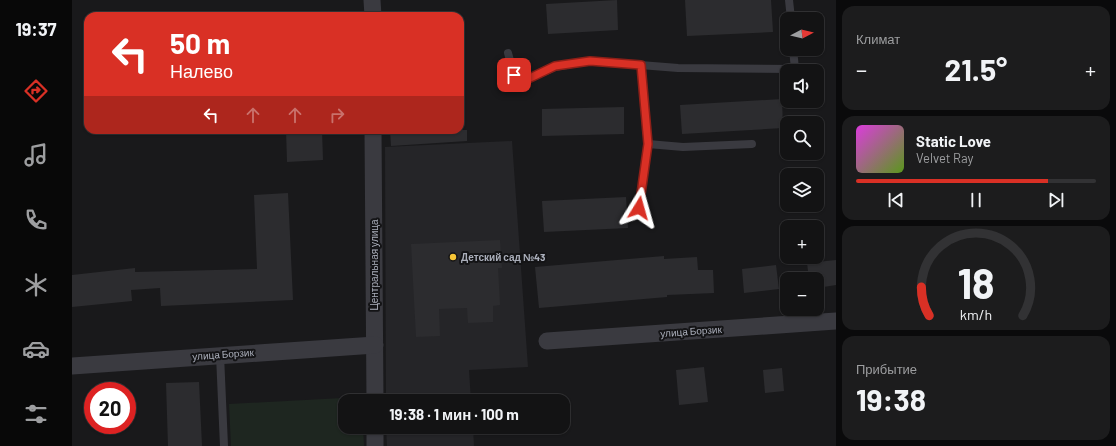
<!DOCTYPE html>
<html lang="ru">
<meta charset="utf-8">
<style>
body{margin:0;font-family:Barlow,sans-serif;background:#1c1c1d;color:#f1f3f6;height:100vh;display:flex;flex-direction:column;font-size:15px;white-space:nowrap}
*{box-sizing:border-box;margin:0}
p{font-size:13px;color:#9d9ea0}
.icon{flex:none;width:22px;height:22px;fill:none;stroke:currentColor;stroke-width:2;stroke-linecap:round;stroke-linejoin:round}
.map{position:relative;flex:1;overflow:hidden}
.sheet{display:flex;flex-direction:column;gap:6px;padding:6px;background:#0a0a0b;width:280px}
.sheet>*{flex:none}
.guide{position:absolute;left:12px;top:12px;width:380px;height:122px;border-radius:12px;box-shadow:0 1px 3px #0004,0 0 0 1px #323234;background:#d93025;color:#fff;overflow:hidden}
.needle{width:26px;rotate:83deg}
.tools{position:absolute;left:708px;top:12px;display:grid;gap:8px}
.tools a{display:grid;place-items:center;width:44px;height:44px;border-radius:8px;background:#131314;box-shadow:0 1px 3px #0004,0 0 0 1px #323234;font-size:20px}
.speed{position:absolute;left:12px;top:382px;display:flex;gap:8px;font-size:20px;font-weight:700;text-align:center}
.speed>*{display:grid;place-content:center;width:52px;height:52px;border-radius:50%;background:#131314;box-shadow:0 1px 3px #0004,0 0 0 1px #323234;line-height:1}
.speed .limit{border:6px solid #d22;background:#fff;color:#111}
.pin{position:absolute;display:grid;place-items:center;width:34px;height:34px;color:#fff;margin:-17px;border-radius:8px;box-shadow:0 2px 6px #0006}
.me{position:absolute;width:44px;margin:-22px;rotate:8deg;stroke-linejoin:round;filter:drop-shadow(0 0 3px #0008)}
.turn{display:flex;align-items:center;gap:14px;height:84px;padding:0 20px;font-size:18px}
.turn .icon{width:52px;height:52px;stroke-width:2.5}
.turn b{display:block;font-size:28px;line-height:34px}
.lanes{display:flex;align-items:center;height:38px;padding:0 20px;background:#0003;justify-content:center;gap:20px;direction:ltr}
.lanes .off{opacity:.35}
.big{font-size:30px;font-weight:700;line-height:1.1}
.sheet .widget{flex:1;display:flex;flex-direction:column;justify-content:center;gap:6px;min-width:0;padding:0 14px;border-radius:12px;background:#1c1c1d}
.sheet .dial{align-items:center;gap:0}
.dial svg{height:104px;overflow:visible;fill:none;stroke:#323234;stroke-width:7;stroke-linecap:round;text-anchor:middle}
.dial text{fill:#f1f3f6;stroke:none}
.song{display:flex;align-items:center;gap:12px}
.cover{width:48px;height:48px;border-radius:6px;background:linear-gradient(135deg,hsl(300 70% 55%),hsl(90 70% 35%))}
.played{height:4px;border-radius:2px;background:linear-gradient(90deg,#d93025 80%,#323234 80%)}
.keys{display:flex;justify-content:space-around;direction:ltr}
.heat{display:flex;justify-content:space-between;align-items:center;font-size:22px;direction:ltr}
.trip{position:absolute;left:266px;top:394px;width:232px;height:40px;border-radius:12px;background:#131314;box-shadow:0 1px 3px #0004,0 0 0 1px #323234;font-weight:700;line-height:40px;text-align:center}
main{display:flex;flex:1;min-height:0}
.dock{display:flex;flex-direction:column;width:72px;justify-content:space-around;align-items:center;background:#080808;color:#9d9ea0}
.dock .icon{width:28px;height:28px}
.dock .current{color:#d93025}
.dock b{font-size:18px;color:#f1f3f6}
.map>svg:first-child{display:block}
.built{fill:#252528}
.green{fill:#1e2620}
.building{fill:#2c2c2f}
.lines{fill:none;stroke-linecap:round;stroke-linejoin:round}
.service{stroke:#3a3a40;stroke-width:8}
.minor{stroke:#3a3a40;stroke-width:17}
.route-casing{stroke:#8d1f18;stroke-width:10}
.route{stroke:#d93025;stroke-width:7}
.poi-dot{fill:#f6c536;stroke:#141416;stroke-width:1.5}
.labels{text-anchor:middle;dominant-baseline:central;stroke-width:4;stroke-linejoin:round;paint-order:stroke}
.poi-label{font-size:10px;font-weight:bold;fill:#abafbb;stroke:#141416;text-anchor:start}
.street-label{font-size:10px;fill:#abafbb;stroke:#141416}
</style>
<main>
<nav class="dock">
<b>19:37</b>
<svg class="icon current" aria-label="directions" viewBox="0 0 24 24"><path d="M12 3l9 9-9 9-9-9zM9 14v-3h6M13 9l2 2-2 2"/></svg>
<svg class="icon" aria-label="music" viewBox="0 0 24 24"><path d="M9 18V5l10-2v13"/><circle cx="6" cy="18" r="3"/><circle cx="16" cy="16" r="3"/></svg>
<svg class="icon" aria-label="phone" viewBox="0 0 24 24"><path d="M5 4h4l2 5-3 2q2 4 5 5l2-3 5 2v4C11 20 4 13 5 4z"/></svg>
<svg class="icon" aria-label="climate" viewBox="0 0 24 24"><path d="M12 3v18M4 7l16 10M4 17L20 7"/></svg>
<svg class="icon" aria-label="car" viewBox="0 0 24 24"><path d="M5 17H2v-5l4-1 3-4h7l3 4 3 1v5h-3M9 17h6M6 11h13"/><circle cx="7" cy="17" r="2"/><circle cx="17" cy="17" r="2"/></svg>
<svg class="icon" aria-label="filters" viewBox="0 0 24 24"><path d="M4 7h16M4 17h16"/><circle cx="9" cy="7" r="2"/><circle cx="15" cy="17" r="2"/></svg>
</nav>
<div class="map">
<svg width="764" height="446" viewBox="0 0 764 446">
<rect width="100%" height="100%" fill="#19191b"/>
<g class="built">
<polygon points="440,141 456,367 397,370 399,401 314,401 313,147"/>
<polygon points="314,427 401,427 402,446 315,446"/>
</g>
<polygon class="green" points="289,397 290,401 273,401 273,427 291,427 292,446 159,446 157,404"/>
<g class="building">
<polygon points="545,0 546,30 476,34 474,4"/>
<polygon points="613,0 699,0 701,32 615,36"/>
<polygon points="710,99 711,128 610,134 608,105"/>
<polygon points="552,107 552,134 470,136 470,109"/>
<polygon points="214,130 250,130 251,160 215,162"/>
<polygon points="318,130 395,130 395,141 319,146"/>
<polygon points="216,193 221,300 89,306 88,288 59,290 60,301 0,307 0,275 63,268 63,272 185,269 182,195"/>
<polygon points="554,197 556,228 472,232 470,201"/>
<polygon points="428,240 430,268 426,268 428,305 421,306 421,322 396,323 395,308 367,309 368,336 344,337 339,244"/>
<polygon points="592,256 592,259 625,257 626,270 641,270 642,293 595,295 595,297 467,308 463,267"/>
<polygon points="764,260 764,285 745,288 745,279 737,279 735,263"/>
<polygon points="704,265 707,289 672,293 670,269"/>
<polygon points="632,367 636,402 607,405 604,370"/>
<polygon points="710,368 712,391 693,393 691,370"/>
<polygon points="127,382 130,446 96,446 94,383"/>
</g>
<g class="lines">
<g class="service">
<polyline points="717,0 719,19"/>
<polyline points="436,53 442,75 458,78 483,67 518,61 606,68 723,69 721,49"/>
<polyline points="576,144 611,147 680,144"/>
<polyline points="567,208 576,144 569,65"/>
<polyline points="148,355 152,446"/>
</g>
<g class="minor">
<polyline points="300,0 301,16"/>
<polyline points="301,130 303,401"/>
<polyline points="475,341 764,321"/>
<polyline points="0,366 303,345"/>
<polyline points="303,427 303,446"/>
</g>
</g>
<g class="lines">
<defs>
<polyline id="route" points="442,75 458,78 483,66 518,61 569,65 576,144 567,208"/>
</defs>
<use href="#route" class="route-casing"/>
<use href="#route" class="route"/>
</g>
<circle class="poi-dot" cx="381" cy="257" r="4"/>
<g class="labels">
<g class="poi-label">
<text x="389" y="257">Детский сад №43</text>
</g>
<g class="street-label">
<text transform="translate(302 265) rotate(-90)">Центральная улица</text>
<text transform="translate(619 331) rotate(-4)">улица Борзик</text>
<text transform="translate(151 354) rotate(-4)">улица Борзик</text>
</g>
</g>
</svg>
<div class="tools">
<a><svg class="needle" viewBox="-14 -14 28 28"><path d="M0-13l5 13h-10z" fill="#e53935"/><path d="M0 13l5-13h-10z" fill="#9d9ea0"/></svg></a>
<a><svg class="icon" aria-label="sound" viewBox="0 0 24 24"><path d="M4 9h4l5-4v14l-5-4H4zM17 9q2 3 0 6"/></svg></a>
<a><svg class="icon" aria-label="search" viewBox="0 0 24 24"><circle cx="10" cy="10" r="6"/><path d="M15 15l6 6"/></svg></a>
<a><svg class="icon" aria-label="layers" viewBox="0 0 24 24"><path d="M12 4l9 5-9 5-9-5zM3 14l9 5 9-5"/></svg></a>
<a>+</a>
<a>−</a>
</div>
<div class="speed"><div class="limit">20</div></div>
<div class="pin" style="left:442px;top:75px;background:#d93025"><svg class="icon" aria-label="arrive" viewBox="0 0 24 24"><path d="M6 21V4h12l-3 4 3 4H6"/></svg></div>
<svg class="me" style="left:567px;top:208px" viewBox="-20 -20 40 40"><path d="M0-17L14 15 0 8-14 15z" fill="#d93025" stroke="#fff" stroke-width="4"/></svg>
<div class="trip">19:38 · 1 мин · 100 m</div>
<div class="guide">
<div class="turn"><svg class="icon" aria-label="left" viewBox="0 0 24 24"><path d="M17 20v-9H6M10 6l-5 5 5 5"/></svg><div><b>50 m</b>Налево</div></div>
<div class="lanes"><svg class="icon" aria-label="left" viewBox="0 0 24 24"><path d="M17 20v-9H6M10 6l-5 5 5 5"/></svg><svg class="icon off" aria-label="ahead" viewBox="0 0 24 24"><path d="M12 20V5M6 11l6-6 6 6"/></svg><svg class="icon off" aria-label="ahead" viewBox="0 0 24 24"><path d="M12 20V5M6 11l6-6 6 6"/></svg><svg class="icon off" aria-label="right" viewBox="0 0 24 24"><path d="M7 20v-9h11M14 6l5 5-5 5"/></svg></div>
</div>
</div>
<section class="sheet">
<div class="widget"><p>Климат</p>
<div class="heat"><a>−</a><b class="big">21.5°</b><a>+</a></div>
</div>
<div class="widget">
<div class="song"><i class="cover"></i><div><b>Static Love</b><p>Velvet Ray</p></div></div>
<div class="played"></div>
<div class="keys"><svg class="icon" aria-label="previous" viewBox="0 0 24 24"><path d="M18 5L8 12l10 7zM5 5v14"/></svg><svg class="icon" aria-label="pause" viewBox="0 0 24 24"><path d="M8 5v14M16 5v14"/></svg><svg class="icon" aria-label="next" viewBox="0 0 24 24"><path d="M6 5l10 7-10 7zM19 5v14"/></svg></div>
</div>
<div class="widget dial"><svg viewBox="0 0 100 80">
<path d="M14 69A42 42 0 1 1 86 69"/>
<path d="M14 69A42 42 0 0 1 8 47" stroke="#d93025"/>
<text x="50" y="56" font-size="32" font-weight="700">18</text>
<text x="50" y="72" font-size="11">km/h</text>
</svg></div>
<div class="widget"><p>Прибытие</p><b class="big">19:38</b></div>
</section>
</main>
